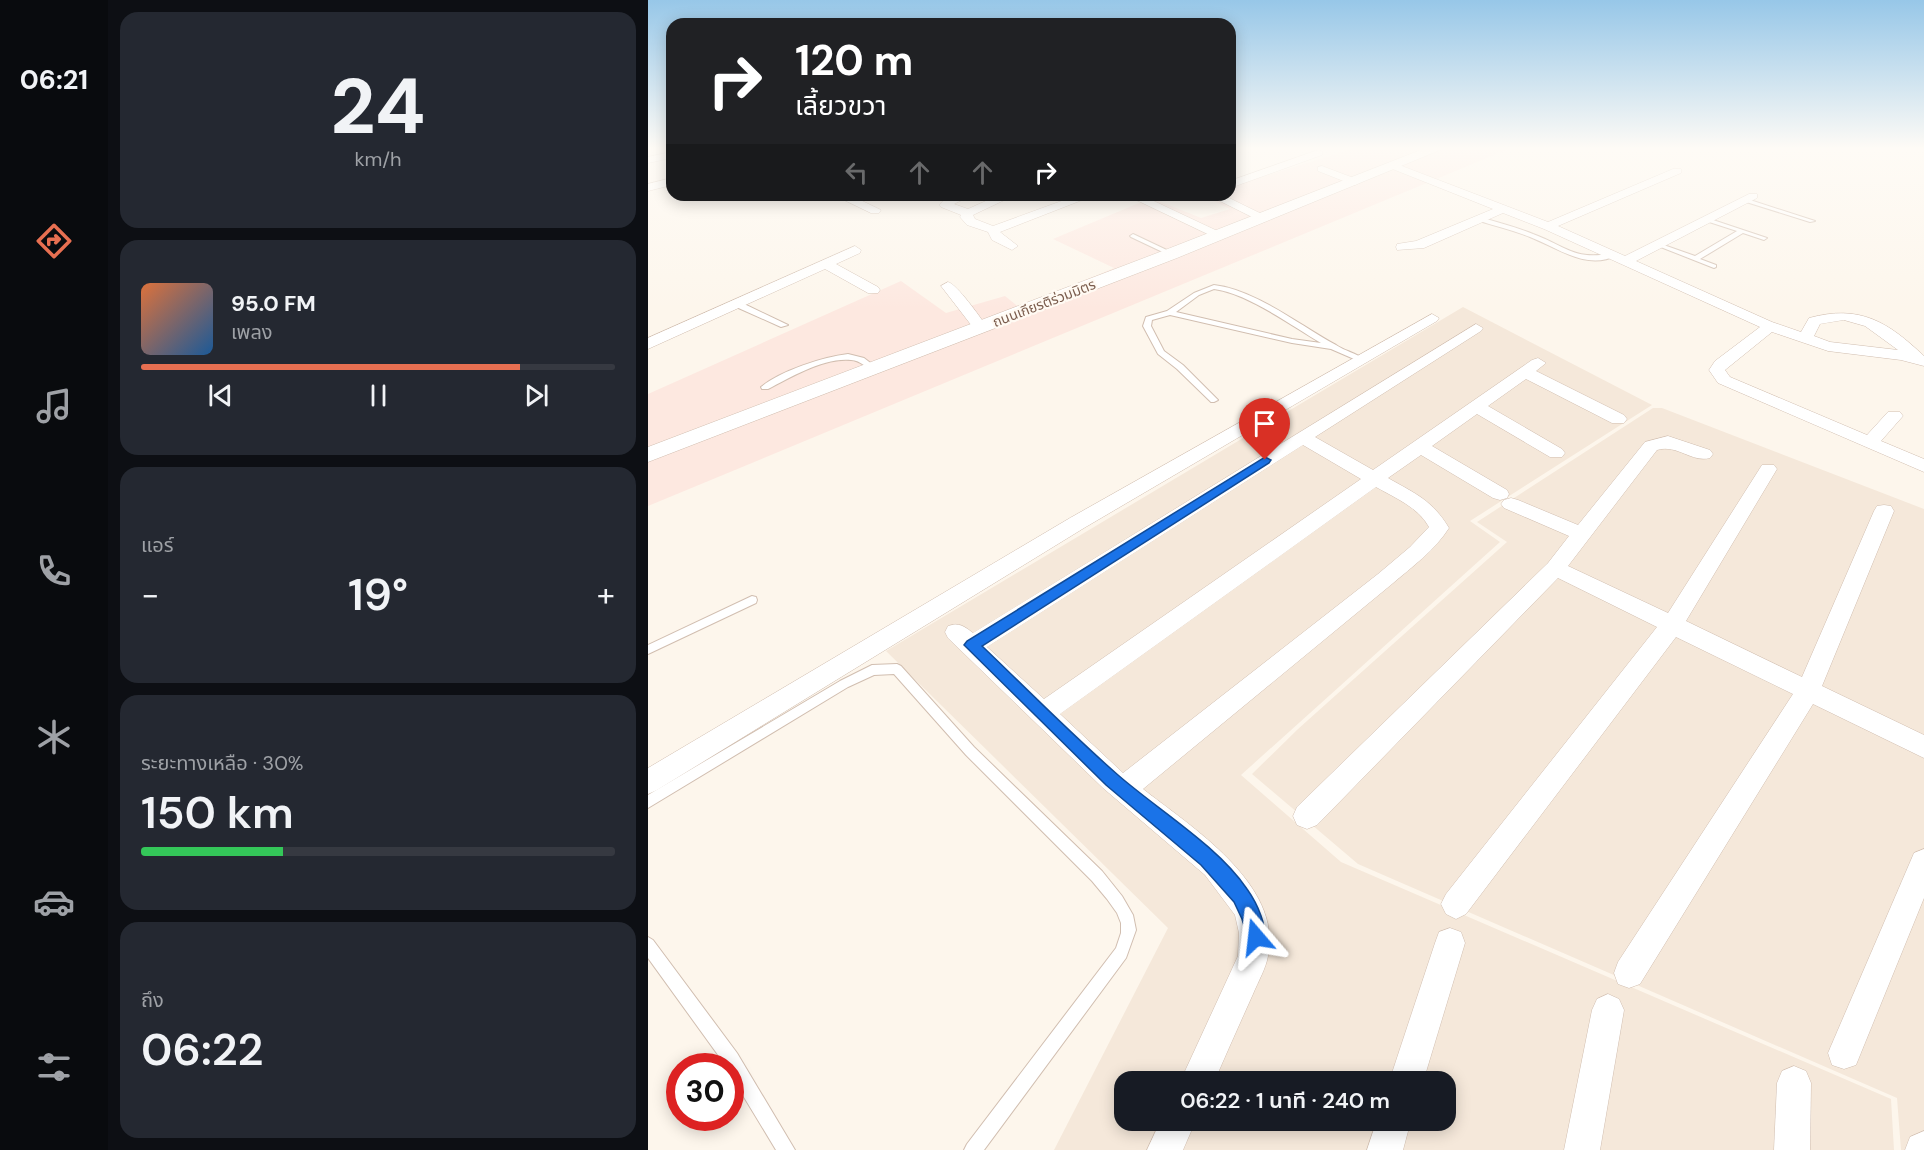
<!DOCTYPE html>
<html lang="th">
<meta charset="utf-8">
<style>
body{margin:0;font-family:"DM Sans","Noto Sans Thai",sans-serif;background:#242831;color:#f1f3f6;height:100vh;display:flex;flex-direction:column;font-size:22px;white-space:nowrap}
*{box-sizing:border-box;margin:0}
p{font-size:20px;color:#9ea1a6}
.icon{flex:none;width:33px;height:33px;fill:none;stroke:currentColor;stroke-width:2;stroke-linecap:round;stroke-linejoin:round}
.map{position:relative;flex:1;overflow:hidden}
.sheet{display:flex;flex-direction:column;gap:12px;padding:12px;background:#0d0f14;width:540px}
.sheet>*{flex:none}
.top-card{position:absolute;left:18px;top:18px;width:570px;height:183px;border-radius:18px;box-shadow:0 3px 15px #0003;background:#202124;color:#fff;overflow:hidden}
.speed{position:absolute;left:18px;top:1053px;display:flex;gap:12px;font-size:30px;font-weight:700;text-align:center}
.speed>*{display:grid;place-content:center;width:78px;height:78px;border-radius:50%;background:#171b24;box-shadow:0 3px 15px #0003;line-height:1}
.speed .limit{border:9px solid #d22;background:#fff;color:#111}
.pin{position:absolute;display:grid;place-items:center;width:51px;height:51px;color:#fff;margin:-62px -26px;border-radius:50% 50% 50% 0;rotate:-45deg;box-shadow:0 0 6px #0007}
.pin .icon{rotate:45deg}
.me{position:absolute;width:66px;margin:-33px;rotate:343deg;stroke-linejoin:round;filter:drop-shadow(0 0 4px #0008)}
.turn{display:flex;align-items:center;gap:21px;height:126px;padding:0 30px;font-size:27px}
.turn .icon{width:78px;height:78px;stroke-width:2.5}
.turn b{display:block;font-size:42px;line-height:51px}
.lanes{display:flex;align-items:center;height:57px;padding:0 30px;background:#0003;justify-content:center;gap:30px;direction:ltr}
.lanes .off{opacity:.35}
.big{font-size:45px;font-weight:600;line-height:1.1}
.sheet .widget{flex:1;display:flex;flex-direction:column;justify-content:center;gap:9px;min-width:0;padding:0 21px;border-radius:18px;background:#242831}
.sheet .dial{align-items:center;gap:0}
.dial b{font-size:78px;line-height:1}
.song{display:flex;align-items:center;gap:18px}
.cover{width:72px;height:72px;border-radius:9px;background:linear-gradient(135deg,hsl(20 70% 55%),hsl(210 70% 35%))}
.played{height:6px;border-radius:3px;background:linear-gradient(90deg,#e76f51 80%,#363941 80%)}
.keys{display:flex;justify-content:space-around;direction:ltr}
.heat{display:flex;justify-content:space-between;align-items:center;font-size:33px;direction:ltr}
.charge{height:9px;border-radius:4px;background:linear-gradient(90deg,#34c759 30%,#363941 0)}
.trip{position:absolute;left:466px;top:1071px;width:342px;height:60px;border-radius:18px;background:#171b24;box-shadow:0 3px 15px #0003;font-weight:600;line-height:60px;text-align:center}
main{display:flex;flex:1;min-height:0}
.tab-bar{display:flex;flex-direction:column;width:108px;justify-content:space-around;align-items:center;background:#090b0e;color:#9ea1a6}
.tab-bar .icon{width:42px;height:42px}
.tab-bar .active{color:#e76f51}
.tab-bar b{font-size:27px;color:#f1f3f6}
.map>svg:first-child{display:block}
.residential{fill:#f5e8da;fill-rule:evenodd}
.commercial{fill:#fde8e0}
.lines{fill:none;stroke-linecap:round;stroke-linejoin:round}
.service-casing{stroke:#d1beb0;stroke-width:2}
.minor-casing{stroke:#d1beb0;stroke-width:1}
.tertiary-casing{stroke:#d1beb0;stroke-width:1}
.service{fill:#fff;fill-rule:evenodd}
.minor{fill:#fff;fill-rule:evenodd}
.tertiary{fill:#fff;fill-rule:evenodd}
.route{fill:#1a73e8;stroke:#114b97;stroke-width:1.5}
.labels{text-anchor:middle;dominant-baseline:central;stroke-width:4.5;stroke-linejoin:round;paint-order:stroke}
.far-street-label{font-size:14px;fill:#7a5c4d;stroke:#fffaf3}
</style>
<main>
<nav class="tab-bar">
<b>06:21</b>
<svg class="icon active" aria-label="directions" viewBox="0 0 24 24"><path d="M12 3l9 9-9 9-9-9zM9 14v-3h6M13 9l2 2-2 2"/></svg>
<svg class="icon" aria-label="music" viewBox="0 0 24 24"><path d="M9 18V5l10-2v13"/><circle cx="6" cy="18" r="3"/><circle cx="16" cy="16" r="3"/></svg>
<svg class="icon" aria-label="phone" viewBox="0 0 24 24"><path d="M5 4h4l2 5-3 2q2 4 5 5l2-3 5 2v4C11 20 4 13 5 4z"/></svg>
<svg class="icon" aria-label="climate" viewBox="0 0 24 24"><path d="M12 3v18M4 7l16 10M4 17L20 7"/></svg>
<svg class="icon" aria-label="car" viewBox="0 0 24 24"><path d="M5 17H2v-5l4-1 3-4h7l3 4 3 1v5h-3M9 17h6M6 11h13"/><circle cx="7" cy="17" r="2"/><circle cx="17" cy="17" r="2"/></svg>
<svg class="icon" aria-label="filters" viewBox="0 0 24 24"><path d="M4 7h16M4 17h16"/><circle cx="9" cy="7" r="2"/><circle cx="15" cy="17" r="2"/></svg>
</nav>
<section class="sheet">
<div class="widget dial"><b>24</b><p>km/h</p></div>
<div class="widget">
<div class="song"><i class="cover"></i><div><b>95.0 FM</b><p>เพลง</p></div></div>
<div class="played"></div>
<div class="keys"><svg class="icon" aria-label="previous" viewBox="0 0 24 24"><path d="M18 5L8 12l10 7zM5 5v14"/></svg><svg class="icon" aria-label="pause" viewBox="0 0 24 24"><path d="M8 5v14M16 5v14"/></svg><svg class="icon" aria-label="next" viewBox="0 0 24 24"><path d="M6 5l10 7-10 7zM19 5v14"/></svg></div>
</div>
<div class="widget"><p>แอร์</p>
<div class="heat"><a>−</a><b class="big">19°</b><a>+</a></div>
</div>
<div class="widget"><p>ระยะทางเหลือ · 30%</p><b class="big">150 km</b><div class="charge"></div></div>
<div class="widget"><p>ถึง</p><b class="big">06:22</b></div>
</section>
<div class="map">
<svg width="1276" height="1150" viewBox="0 0 1276 1150">
<rect width="100%" height="100%" fill="#fdf6ec"/>
<g class="residential">
<path d="M815 307 1004 405 822 521 852 542 593 775 693 862 1243 1099 1246 1150H406L520 928 238 651ZM477 1082H798V1120H477Z"/>
<polygon points="1005,408 1014,408 1276,509 1276,1150 1253,1150 1249,1098 710,864 604,774 650,729 859,542 829,522"/>
</g>
<polygon class="commercial" points="707,148 863,148 0,506 0,394 253,281 298,313 357,296 372,308 466,268 405,239 503,198 553,218 582,209 556,196 582,195 582,187"/>
<g class="lines">
<defs>
<g id="service">
<polygon points="1095,199 1099,199 1167,221 1162,222 1095,201"/>
<path d="M831 217C849 222 868 227 885 234 920 247 926 261 966 253L969 255C939 271 910 248 882 237 865 230 846 226 829 220V218Z"/>
<polygon points="1055,218 1059,218 1119,238 1116,240 1095,233 1052,259 1068,265 1068,267 1066,268 1005,244 1010,243 1047,256 1089,231 1055,220"/>
<polygon points="485,234 525,253 526,254 521,255 483,237 482,236"/>
<path d="M566 285C608 290 651 325 688 345 697 351 708 353 717 360L713 362 683 349 644 343 522 315 504 320 503 326 516 351 535 365 570 400 566 402H563L529 369 510 354 495 326 498 317 519 311 546 293ZM566 289C599 293 644 326 673 343L644 339 528 312 551 295Z"/>
<polygon points="86,302 92,302 140,325 133,327 86,306"/>
<path d="M200 354 216 358 229 368 228 370C219 370 213 360 203 360 177 357 143 377 120 389H114L113 387C132 371 175 357 200 354Z"/>
<polygon points="104,596 108,597 109,600 108,603 0,654 0,645"/>
<polygon points="249,664 253,666 326,747 454,871 474,896 485,915 488,930 478,958 336,1150 316,1150 319,1144 468,948 473,933 473,923 469,913 459,899 444,881 318,755 246,674 226,675 200,687 0,808 0,795 192,681 224,665"/>
<polygon points="0,937 5,940 89,1053 147,1150 128,1150 82,1074 82,1066 78,1066 0,958"/>
</g>
<g id="minor">
<polygon points="582,148 591,148 582,153"/>
<polygon points="670,150 674,151 674,155 582,188 582,181"/>
<polygon points="24,152 24,158 0,163 0,157"/>
<path d="M746 163 900 222 1025 169H1033V173L910 226 977 256 1101 194H1109V198L988 261 1124 322 1153 332 1161 318C1212 304 1240 322 1276 356V366L1253 360 1180 351 1124 332 1077 370 1082 377 1219 435 1240 412H1252L1255 416 1233 441 1276 459V472L1070 383 1061 370 1067 361 1112 327 896 229 855 213 776 248 749 250 748 247 749 244 768 241 845 209 742 168V164ZM1196 320 1217 326 1250 350 1182 342 1166 336 1172 324Z"/>
<polygon points="674,166 711,180 713,182 707,185 703,184 670,171 670,167"/>
<polygon points="24,178 24,185 0,191 0,184"/>
<polygon points="186,195 202,195 233,210 231,213 223,213"/>
<polygon points="308,195 324,195 306,204 320,209 351,195 367,195 325,215 327,219 345,226 430,195 447,195 352,232 370,246 364,250 344,240 340,232 319,225 312,217 313,215 293,207 291,205 295,201"/>
<polygon points="478,195 493,195 578,235 576,238 568,238"/>
<polygon points="560,195 575,195 622,218 616,222 612,221"/>
<polygon points="207,246 213,250 212,253 188,264 230,287 232,290 230,293 220,293 177,269 0,349 0,338"/>
<path d="M300 282C309 284 332 317 339 327L337 330H327L293 286Z"/>
<polygon points="784,314 791,318 789,321 436,528 9,790 0,794 0,768 422,518"/>
<path d="M828 324 835 328 833 331 667 437 725 470 884 360 890 358 898 363 888 371 976 415 979 419 976 423H964L878 379 840 406 914 449 917 453 914 457H902L829 414 784 446 859 490 861 494 859 498 852 500 845 498 773 455 740 478C768 494 784 500 801 528 787 550 764 567 744 584L495 789C542 826 635 884 620 956 618 968 610 982 605 994 592 1023 579 1052 566 1082H532L590 956 591 933 587 915 557 875 455 788 300 638 297 632 300 626C311 622 316 626 325 633ZM655 445 713 479 396 699 339 647ZM728 487C747 498 770 507 781 527L762 547 730 574 475 773 412 714Z"/>
<path d="M1020 436 1062 450 1065 454 1062 458C1043 463 1030 444 1009 450L920 566 1020 613 1114 465H1126L1129 469 1038 621 1154 677 1226 511 1229 506 1236 505 1243 506 1246 511 1174 686 1276 735V758L1165 704 992 984 981 988 970 984 966 973 970 962 1145 694 1028 637 818 914 808 919 798 914 793 904 798 894 1009 627 910 578 669 825 659 829 649 825 645 816 649 807 900 563 921 536 856 508 853 504 856 500 863 498 870 500 930 525 997 442Z"/>
<polygon points="1276,849 1276,898 1208,1065 1196,1069 1184,1065 1180,1053 1266,853"/>
<polygon points="802,928 813,932 817,943 775,1082 741,1082 787,943 791,932"/>
<polygon points="960,994 971,999 976,1010 952,1150 916,1150 944,1010 949,999"/>
<polygon points="1146,1066 1158,1071 1163,1083 1162,1150 1126,1150 1129,1083 1134,1071"/>
<polygon points="513,1120 548,1120 535,1150 499,1150"/>
<polygon points="729,1120 763,1120 755,1150 719,1150"/>
<polygon points="1276,1131 1276,1150 1257,1150 1262,1137"/>
</g>
<polygon id="tertiary" points="778,148 797,148 529,258 0,462 0,447 517,250"/>
</defs>
<use href="#service" class="service-casing"/>
<use href="#minor" class="minor-casing"/>
<use href="#tertiary" class="tertiary-casing"/>
<use href="#service" class="service"/>
<use href="#minor" class="minor"/>
<use href="#tertiary" class="tertiary"/>
</g>
<linearGradient id="sky" x2="0" y2="1"><stop stop-color="#97c7e8"/><stop offset="0.48" stop-color="#fefbf6"/><stop offset="1" stop-color="#fefbf6" stop-opacity="0"/></linearGradient>
<rect width="1276" height="309" fill="url(#sky)"/>
<path class="route" d="M617 457 623 460 621 463 334 646C379 689 423 734 470 775 510 810 570 846 599 889 609 903 621 928 615 944L608 947 601 944 594 919 586 902 553 865 458 785 316 645 319 641Z"/>
<g class="labels">
<g class="far-street-label">
<text transform="translate(396 303) rotate(-21)">ถนนเกียรติร่วมมิตร</text>
</g>
</g>
</svg>
<div class="speed"><div class="limit">30</div></div>
<div class="pin" style="left:617px;top:460px;background:#d93025"><svg class="icon" aria-label="arrive" viewBox="0 0 24 24"><path d="M6 21V4h12l-3 4 3 4H6"/></svg></div>
<svg class="me" style="left:608px;top:937px" viewBox="-20 -20 40 40"><path d="M0-17L14 15 0 8-14 15z" fill="#1a73e8" stroke="#fff" stroke-width="4"/></svg>
<div class="trip">06:22 · 1 นาที · 240 m</div>
<div class="top-card">
<div class="turn"><svg class="icon" aria-label="right" viewBox="0 0 24 24"><path d="M7 20v-9h11M14 6l5 5-5 5"/></svg><div><b>120 m</b>เลี้ยวขวา</div></div>
<div class="lanes"><svg class="icon off" aria-label="left" viewBox="0 0 24 24"><path d="M17 20v-9H6M10 6l-5 5 5 5"/></svg><svg class="icon off" aria-label="ahead" viewBox="0 0 24 24"><path d="M12 20V5M6 11l6-6 6 6"/></svg><svg class="icon off" aria-label="ahead" viewBox="0 0 24 24"><path d="M12 20V5M6 11l6-6 6 6"/></svg><svg class="icon" aria-label="right" viewBox="0 0 24 24"><path d="M7 20v-9h11M14 6l5 5-5 5"/></svg></div>
</div>
</div>
</main>
